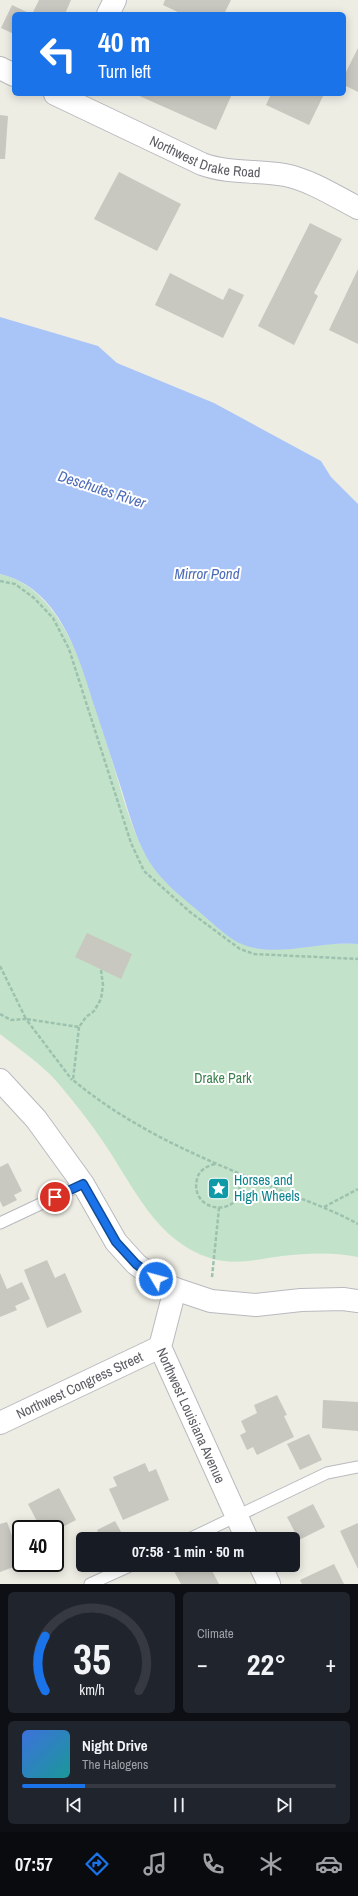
<!DOCTYPE html>
<meta charset="utf-8">
<style>
body{margin:0;font-family:"Archivo Narrow",sans-serif;background:#20242c;color:#f1f3f6;height:100vh;display:flex;flex-direction:column;font-size:15px;white-space:nowrap}
*{box-sizing:border-box;margin:0}
p{font-size:13px;color:#9ea1a6}
.icon{flex:none;width:22px;height:22px;fill:none;stroke:currentColor;stroke-width:2;stroke-linecap:round;stroke-linejoin:round}
.map{position:relative;height:1584px;overflow:hidden}
.drawer{display:flex;flex-direction:column;gap:8px;padding:8px;background:#0d0f14;flex:1}
.drawer>*{flex:none}
.guide{position:absolute;left:12px;top:12px;width:334px;height:84px;border-radius:6px;box-shadow:0 2px 10px #0003;background:#1a73e8;color:#fff;overflow:hidden}
.speed{position:absolute;left:12px;top:1520px;display:flex;gap:8px;font-size:20px;font-weight:700;text-align:center}
.speed>*{display:grid;place-content:center;width:52px;height:52px;border-radius:50%;background:#171b24;box-shadow:0 2px 10px #0003;line-height:1}
.speed .limit{border:2px solid #111;border-radius:6px;background:#fff;color:#111}
.pin{position:absolute;display:grid;place-items:center;width:34px;height:34px;color:#fff;margin:-17px;border:2px solid #fff;border-radius:50%;box-shadow:0 1px 4px #0007}
.me{position:absolute;width:44px;margin:-22px;rotate:307deg;stroke-linejoin:round;filter:drop-shadow(0 0 3px #0008)}
.turn{display:flex;align-items:center;gap:14px;height:84px;padding:0 20px;font-size:18px}
.turn .icon{width:52px;height:52px;stroke-width:2.5}
.turn b{display:block;font-size:28px;line-height:34px}
.big{font-size:30px;font-weight:700;line-height:1.1}
.drawer .card{flex:1;display:flex;flex-direction:column;justify-content:center;gap:6px;min-width:0;padding:0 14px;border-radius:6px;background:#20242c}
.drawer .dial{align-items:center;gap:0}
.dial svg{height:104px;overflow:visible;fill:none;stroke:#363941;stroke-width:7;stroke-linecap:round;text-anchor:middle}
.dial text{fill:#f1f3f6;stroke:none}
.song{display:flex;align-items:center;gap:12px}
.cover{width:48px;height:48px;border-radius:6px;background:linear-gradient(135deg,hsl(220 70% 55%),hsl(180 70% 35%))}
.played{height:4px;border-radius:2px;background:linear-gradient(90deg,#1a73e8 20%,#363941 20%)}
.keys{display:flex;justify-content:space-around;direction:ltr}
.heat{display:flex;justify-content:space-between;align-items:center;font-size:22px;direction:ltr}
.drawer .tiles{flex:1;display:grid;gap:8px;grid-template-columns:1fr 1fr}
.card:last-child{grid-column:span 2}
.trip{position:absolute;left:76px;top:1532px;width:224px;height:40px;border-radius:6px;background:#171b24;box-shadow:0 2px 10px #0003;font-weight:700;line-height:40px;text-align:center}
.tabs{display:flex;height:64px;justify-content:space-around;align-items:center;background:#090b0e;color:#9ea1a6}
.tabs .icon{width:28px;height:28px}
.tabs .on{color:#1a73e8}
.tabs b{font-size:18px;color:#f1f3f6}
.map>svg:first-child{display:block}
.green{fill:#c2e3c9}
.water{fill:#a9c5f8}
.building{fill:#c8c7c0}
.lines{fill:none;stroke-linecap:round;stroke-linejoin:round}
.service-casing{stroke:#b9babf;stroke-width:13}
.minor-casing{stroke:#b9babf;stroke-width:24}
.tertiary-casing{stroke:#b9babf;stroke-width:24}
.path{stroke:#9cc2af;stroke-width:2.5;stroke-dasharray:4 2;stroke-linecap:butt}
.service{stroke:#fff;stroke-width:11}
.minor{stroke:#fff;stroke-width:22}
.tertiary{stroke:#fff;stroke-width:22}
.route-casing{stroke:#114b97;stroke-width:10}
.route{stroke:#1a73e8;stroke-width:7}
.labels{text-anchor:middle;dominant-baseline:central;stroke-width:4;stroke-linejoin:round;paint-order:stroke}
.street-label{font-size:14px;fill:#5c5d63;stroke:#fff}
.park-label{font-size:14px;fill:#3c814e;stroke:#fff}
.culture-label{font-size:14px;fill:#0d838f;stroke:#fff;text-anchor:start}
.water-label{font-size:15px;font-style:italic;fill:#4d6bb9;stroke:#fff}
</style>
<div class="map">
<svg width="358" height="1584" viewBox="0 0 358 1584">
<rect width="100%" height="100%" fill="#edede4"/>
<path class="green" d="M0 574C95 596 104 784 147 857 163 885 191 904 218 921 227 927 253 947 261 949 267 950 274 948 280 948 306 948 332 941 358 944V1257C334 1252 307 1253 282 1256 259 1259 234 1266 210 1258 156 1241 134 1187 104 1143 90 1122 74 1102 58 1083 44 1066 18 1048 0 1034Z"/>
<path class="water" d="M0 317 98 346 117 363 214 403 321 461 331 477 358 504V944C323 940 277 958 244 945 228 939 215 925 203 915 183 898 159 880 146 856 135 836 129 813 122 791 113 763 104 735 95 708 79 657 60 588 0 574Z"/>
<g class="building">
<polygon points="39,0 71,0 65,14 32,14"/>
<polygon points="165,0 231,0 224,14 182,14 163,5"/>
<polygon points="12,5 31,14 14,14 14,34 1,28"/>
<polygon points="358,48 358,92 344,85 344,76"/>
<polygon points="135,94 232,94 216,130"/>
<polygon points="271,94 324,94 309,125 266,105"/>
<polygon points="0,115 8,116 5,159 0,159"/>
<polygon points="119,172 181,204 157,251 94,219"/>
<polygon points="310,223 342,239 314,293 318,296 294,345 258,326"/>
<polygon points="358,269 358,344 329,330"/>
<polygon points="170,273 223,300 229,288 244,295 223,338 155,305"/>
<polygon points="87,933 132,954 121,979 75,957"/>
<polygon points="8,1163 22,1191 14,1195 17,1200 3,1207 0,1201 0,1167"/>
<polygon points="47,1260 55,1278 65,1273 82,1312 47,1328 24,1270"/>
<polygon points="0,1273 7,1289 22,1282 30,1299 15,1306 17,1310 0,1317"/>
<polygon points="277,1395 287,1415 284,1416 294,1437 257,1455 253,1447 247,1450 240,1435 246,1432 241,1421 257,1413 254,1405"/>
<polygon points="323,1400 358,1402 358,1431 322,1428"/>
<polygon points="309,1434 322,1460 300,1470 287,1444"/>
<polygon points="145,1463 149,1472 156,1469 169,1500 123,1520 109,1489 117,1486 113,1477"/>
<polygon points="59,1488 76,1520 55,1531 55,1529 41,1529 28,1504"/>
<polygon points="313,1504 325,1527 299,1540 287,1517"/>
<polygon points="115,1521 125,1539 101,1539 97,1530"/>
<polygon points="7,1522 22,1564 0,1572 0,1524"/>
<polygon points="358,1523 358,1569 340,1531"/>
<polygon points="334,1564 344,1584 302,1584 300,1580"/>
<polygon points="185,1565 209,1565 219,1584 181,1584 174,1571"/>
</g>
<g class="lines">
<defs>
<g id="service">
<polyline points="0,1223 83,1184"/>
<polyline points="189,1539 327,1473 358,1467"/>
<polyline points="90,1584 132,1565"/>
</g>
<g id="minor">
<polyline points="108,14 115,0"/>
<polyline points="0,68 14,75"/>
<path id="s1" d="M55 94 202 164C229 174 257 170 285 175 310 180 335 196 358 208"/>
<path id="s2" d="M175 1289 160 1347 247 1539"/>
<path id="s3" d="M0 1423 160 1347"/>
<polyline points="260,1565 269,1584"/>
</g>
<polyline id="tertiary" points="0,1080 36,1119 83,1184 116,1242 136,1264 156,1279 175,1289 211,1301 256,1305 301,1300 343,1299 358,1301"/>
</defs>
<use href="#service" class="service-casing"/>
<use href="#minor" class="minor-casing"/>
<use href="#tertiary" class="tertiary-casing"/>
<g class="path">
<polyline points="0,581 15,584 34,598 53,618 69,649 131,843 144,871 190,912 240,949 254,954 358,959"/>
<polyline points="0,966 26,1019 79,1027 86,1017 94,1011 101,999 103,985 101,970"/>
<polyline points="0,1014 11,1020 26,1019 72,1080"/>
<path d="M79 1027 73 1080C133 1130 203 1159 275 1188 303 1200 331 1209 358 1224"/>
<path d="M215 1164C207 1166 199 1170 197 1179 188 1216 253 1220 237 1173"/>
<polyline points="324,1207 358,1189"/>
<polyline points="212,1277 219,1208"/>
</g>
<use href="#service" class="service"/>
<use href="#minor" class="minor"/>
<use href="#tertiary" class="tertiary"/>
</g>
<g class="lines">
<defs>
<polyline id="route" points="55,1197 83,1184 116,1242 136,1264 156,1279"/>
</defs>
<use href="#route" class="route-casing"/>
<use href="#route" class="route"/>
</g>
<defs>
<symbol id="sight-square" viewBox="-11 -11 22 22"><rect x="-9" y="-9" width="18" height="18" rx="4" fill="#0f9aa8" stroke="#fff"/><path d="M0-6L1.8-2.2L6-1.7L2.9 1.2L3.7 5.4L0 3.3L-3.7 5.4L-2.9 1.2L-6-1.7L-1.8-2.2Z" fill="#fff"/></symbol>
</defs>
<g fill-rule="evenodd">
<use href="#sight-square" x="206" y="1176" width="25" height="25"/>
</g>
<g class="labels">
<g class="street-label">
<text stroke="none"><textPath href="#s1" startOffset="164">Northwest Drake Road</textPath></text>
<text stroke="none"><textPath href="#s3" startOffset="88">Northwest Congress Street</textPath></text>
<text stroke="none"><textPath href="#s2" startOffset="135">Northwest Louisiana Avenue</textPath></text>
</g>
<g class="park-label">
<text x="223" y="1078">Drake Park</text>
</g>
<g class="culture-label">
<text x="234" y="1180">Horses and<tspan x="234" dy="16">High Wheels</tspan></text>
</g>
<g class="water-label">
<text transform="translate(102 489) rotate(18)">Deschutes River</text>
<text x="207" y="573">Mirror Pond</text>
</g>
</g>
</svg>
<div class="speed"><div class="limit">40</div></div>
<div class="pin" style="left:55px;top:1197px;background:#d93025"><svg class="icon" aria-label="arrive" viewBox="0 0 24 24"><path d="M6 21V4h12l-3 4 3 4H6"/></svg></div>
<svg class="me" style="left:156px;top:1279px" viewBox="-20 -20 40 40"><circle r="17" fill="#1a73e8" stroke="#fff" stroke-width="3"/><path d="M0-11L8 9 0 5-8 9z" fill="#fff"/></svg>
<div class="trip">07:58 · 1 min · 50 m</div>
<div class="guide">
<div class="turn"><svg class="icon" aria-label="left" viewBox="0 0 24 24"><path d="M17 20v-9H6M10 6l-5 5 5 5"/></svg><div><b>40 m</b>Turn left</div></div>
</div>
</div>
<section class="drawer">
<div class="tiles">
<div class="card dial"><svg viewBox="0 0 100 80">
<path d="M14 69A42 42 0 1 1 86 69"/>
<path d="M14 69A42 42 0 0 1 14 27" stroke="#1a73e8"/>
<text x="50" y="56" font-size="32" font-weight="700">35</text>
<text x="50" y="72" font-size="11">km/h</text>
</svg></div>
<div class="card"><p>Climate</p>
<div class="heat"><a>−</a><b class="big">22°</b><a>+</a></div>
</div>
<div class="card">
<div class="song"><i class="cover"></i><div><b>Night Drive</b><p>The Halogens</p></div></div>
<div class="played"></div>
<div class="keys"><svg class="icon" aria-label="previous" viewBox="0 0 24 24"><path d="M18 5L8 12l10 7zM5 5v14"/></svg><svg class="icon" aria-label="pause" viewBox="0 0 24 24"><path d="M8 5v14M16 5v14"/></svg><svg class="icon" aria-label="next" viewBox="0 0 24 24"><path d="M6 5l10 7-10 7zM19 5v14"/></svg></div>
</div>
</div>
</section>
<nav class="tabs">
<b>07:57</b>
<svg class="icon on" aria-label="directions" viewBox="0 0 24 24"><path d="M12 3l9 9-9 9-9-9zM9 14v-3h6M13 9l2 2-2 2"/></svg>
<svg class="icon" aria-label="music" viewBox="0 0 24 24"><path d="M9 18V5l10-2v13"/><circle cx="6" cy="18" r="3"/><circle cx="16" cy="16" r="3"/></svg>
<svg class="icon" aria-label="phone" viewBox="0 0 24 24"><path d="M5 4h4l2 5-3 2q2 4 5 5l2-3 5 2v4C11 20 4 13 5 4z"/></svg>
<svg class="icon" aria-label="climate" viewBox="0 0 24 24"><path d="M12 3v18M4 7l16 10M4 17L20 7"/></svg>
<svg class="icon" aria-label="car" viewBox="0 0 24 24"><path d="M5 17H2v-5l4-1 3-4h7l3 4 3 1v5h-3M9 17h6M6 11h13"/><circle cx="7" cy="17" r="2"/><circle cx="17" cy="17" r="2"/></svg>
</nav>
